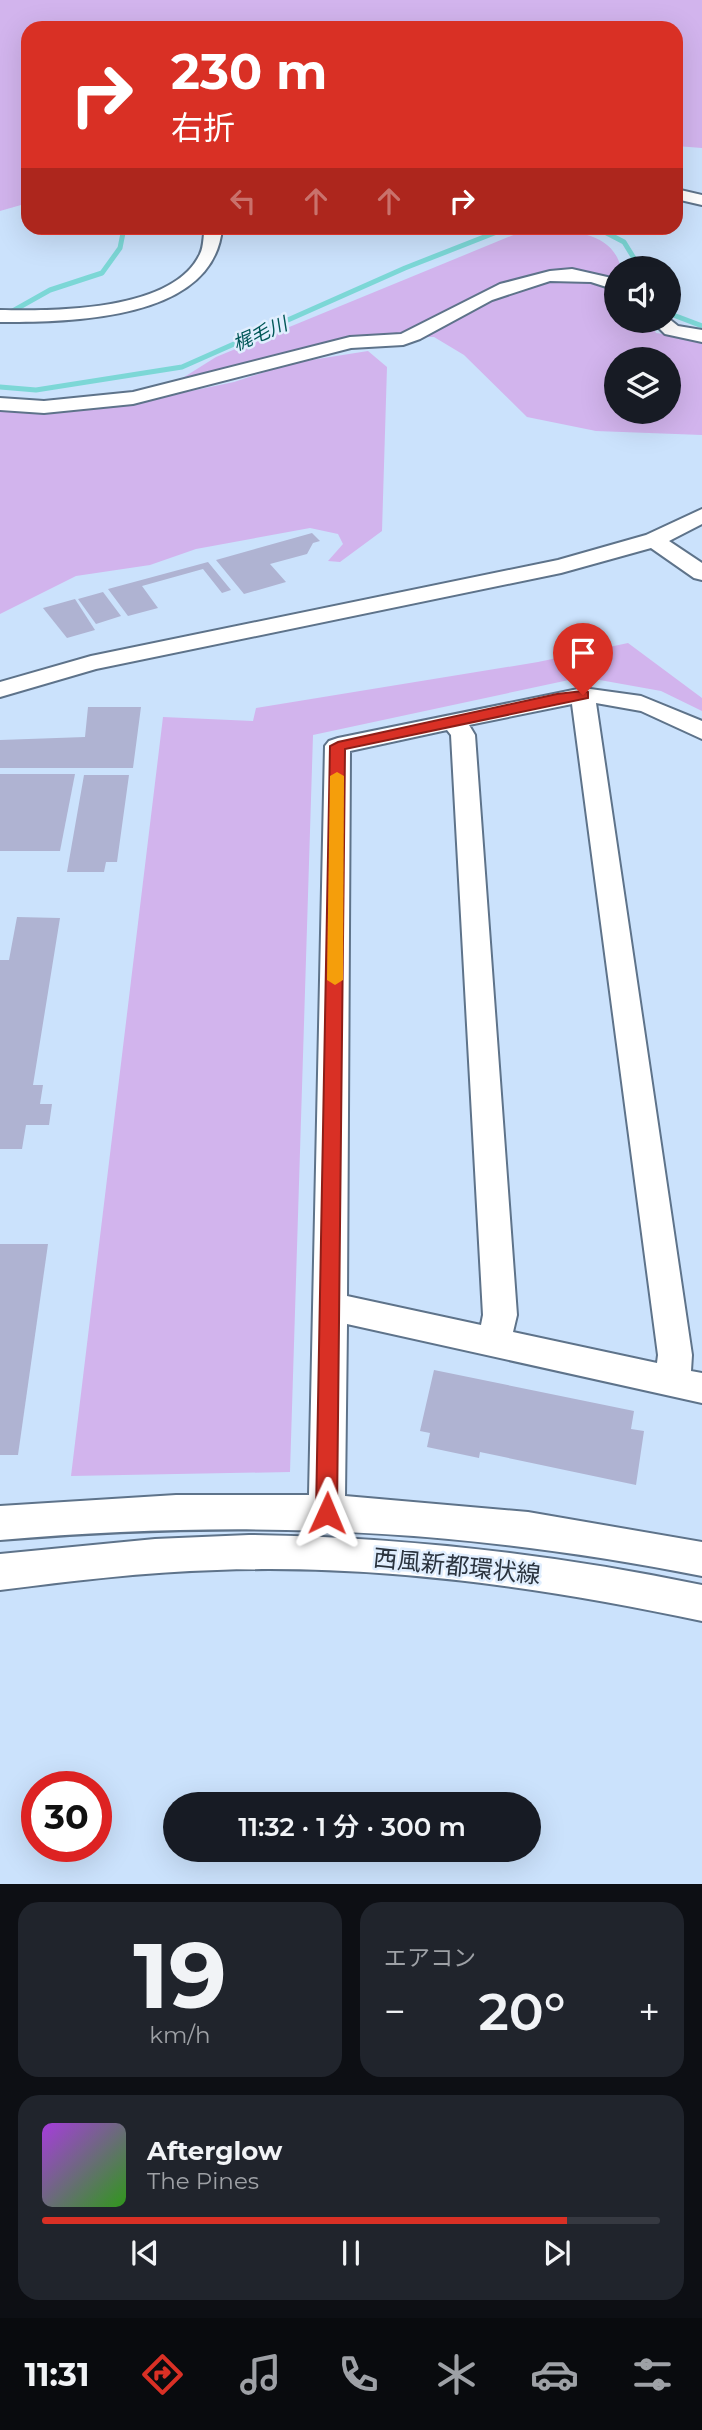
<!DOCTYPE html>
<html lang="ja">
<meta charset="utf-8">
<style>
body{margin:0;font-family:Montserrat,"Noto Sans JP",sans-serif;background:#20242c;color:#f1f3f6;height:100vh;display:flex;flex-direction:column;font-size:26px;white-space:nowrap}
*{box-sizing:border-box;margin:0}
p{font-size:23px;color:#9ea1a6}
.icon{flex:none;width:38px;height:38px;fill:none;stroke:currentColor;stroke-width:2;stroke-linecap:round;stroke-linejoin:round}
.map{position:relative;height:1884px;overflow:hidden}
.details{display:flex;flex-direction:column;gap:18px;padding:18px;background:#0d0f14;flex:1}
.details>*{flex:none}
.guide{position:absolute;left:21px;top:21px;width:662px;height:214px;border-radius:21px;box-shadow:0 7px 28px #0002;background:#d93025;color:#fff;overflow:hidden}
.fabs{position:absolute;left:604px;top:256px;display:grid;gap:14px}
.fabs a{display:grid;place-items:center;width:77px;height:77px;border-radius:50%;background:#171b24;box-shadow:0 7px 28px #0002;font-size:35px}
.speed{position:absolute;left:21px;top:1771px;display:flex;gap:14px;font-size:35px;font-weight:700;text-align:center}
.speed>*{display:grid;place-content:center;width:91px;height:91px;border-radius:50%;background:#171b24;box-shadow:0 7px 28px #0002;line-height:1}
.speed .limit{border:10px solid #d22;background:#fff;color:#111}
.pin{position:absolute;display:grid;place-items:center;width:60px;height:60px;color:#fff;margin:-72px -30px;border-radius:50% 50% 50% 0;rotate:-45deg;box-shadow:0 0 7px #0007}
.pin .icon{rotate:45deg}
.me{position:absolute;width:77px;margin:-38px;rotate:1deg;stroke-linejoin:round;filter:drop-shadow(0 0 5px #0008)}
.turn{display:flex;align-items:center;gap:24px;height:147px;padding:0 35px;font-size:32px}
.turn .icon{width:91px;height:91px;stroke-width:2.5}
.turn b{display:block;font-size:49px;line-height:60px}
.lanes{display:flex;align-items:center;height:66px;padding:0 35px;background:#0003;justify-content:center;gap:35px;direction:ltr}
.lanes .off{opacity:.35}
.big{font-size:52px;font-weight:600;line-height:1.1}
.details .card{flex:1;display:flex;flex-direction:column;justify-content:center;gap:10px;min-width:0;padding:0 24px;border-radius:21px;background:#20242c}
.details .dial{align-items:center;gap:0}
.dial b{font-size:91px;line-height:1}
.song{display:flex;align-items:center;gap:21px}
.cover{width:84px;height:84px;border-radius:10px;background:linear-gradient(135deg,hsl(280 70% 55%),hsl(110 70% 35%))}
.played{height:7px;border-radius:4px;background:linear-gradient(90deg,#d93025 85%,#363941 85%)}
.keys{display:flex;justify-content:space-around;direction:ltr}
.heat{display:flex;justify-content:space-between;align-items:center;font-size:38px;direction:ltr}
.details .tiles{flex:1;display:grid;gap:18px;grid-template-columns:1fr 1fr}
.card:last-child{grid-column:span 2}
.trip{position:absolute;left:163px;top:1792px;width:378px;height:70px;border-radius:35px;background:#171b24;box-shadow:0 7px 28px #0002;font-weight:600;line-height:70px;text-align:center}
.menu{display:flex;height:112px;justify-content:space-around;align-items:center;background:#090b0e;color:#9ea1a6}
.menu .icon{width:49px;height:49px}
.menu .current{color:#d93025}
.menu b{font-size:32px;color:#f1f3f6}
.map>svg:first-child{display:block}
.green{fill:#d2b4ed;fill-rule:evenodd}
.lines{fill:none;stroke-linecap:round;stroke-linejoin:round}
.stream{stroke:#7cd7d6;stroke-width:5}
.building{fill:#afb3d2}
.minor-casing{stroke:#5e738a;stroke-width:4}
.minor{fill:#fff;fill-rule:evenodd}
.route{fill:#d93025;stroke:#8d1f18;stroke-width:2}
.slow{fill:#f59e0b}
.labels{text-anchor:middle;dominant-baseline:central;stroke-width:5;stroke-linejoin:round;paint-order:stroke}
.far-water-label{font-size:19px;font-style:italic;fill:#025858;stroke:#e0eefe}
.near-street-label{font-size:24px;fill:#2a333e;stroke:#e0eefe}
</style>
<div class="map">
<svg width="702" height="1884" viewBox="0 0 702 1884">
<rect width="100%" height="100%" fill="#cbe2fc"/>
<g class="green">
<polygon points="0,0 702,0 702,148 676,146 676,28 28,28 28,203 0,211"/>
<path d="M523 231C559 231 611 226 621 268H616V320H648L656 333 702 340V435L596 431 527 417 464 355 434 337H397L183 383 181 379 216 357ZM616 359H668V411H616Z"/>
<polygon points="368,351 387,367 382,531 340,562 328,561 343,544 338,534 310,528 196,549 150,565 76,576 0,614 0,408 95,408 162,397 234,382 292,363"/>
<polygon points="628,643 702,698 702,711 661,691 583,677 313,735 290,1472 71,1476 163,717 253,721 256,708 538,662"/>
</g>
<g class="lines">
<g class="stream">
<polyline points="597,228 624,242 640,268"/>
<polyline points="668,313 702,326"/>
<polyline points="0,318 50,290 102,273 120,248 123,233 128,228"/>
<polyline points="0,387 36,390 182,367 405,268 507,228"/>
</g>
</g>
<g class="building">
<polygon points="312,533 320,541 313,543 307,554 270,564 286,582 244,594 216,560"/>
<polygon points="208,562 231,590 222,593 203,569 142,586 158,608 128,616 108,589"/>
<polygon points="103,592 121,616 96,624 78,599"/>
<polygon points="75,599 95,630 67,638 43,608"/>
<polygon points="88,707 141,707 133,768 0,768 0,740 85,737"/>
<polygon points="0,774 75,774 60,851 0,851"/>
<polygon points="84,775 129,775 117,862 106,862 104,872 67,872"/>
<polygon points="17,917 60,918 33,1085 43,1085 40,1104 52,1104 49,1125 26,1125 22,1149 0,1149 0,960 9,960"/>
<polygon points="0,1244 48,1244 18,1455 0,1455"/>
<polygon points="434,1370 634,1411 631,1429 644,1431 636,1485 480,1452 479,1458 427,1447 430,1433 420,1431"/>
</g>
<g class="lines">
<defs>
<g id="minor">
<polygon points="676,189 702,195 702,205 676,199"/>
<path d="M205 228H222C214 321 70 322 0 322V310C53 311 173 312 200 254 204 246 203 236 205 228Z"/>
<polygon points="572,269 616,279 616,290 591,282 550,281 492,300 420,339 403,345 351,348 133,404 44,413 0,410 0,398 44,401 133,392 350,337 401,334 500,284 550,271"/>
<polygon points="668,318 678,326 702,330 702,342 665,334 651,320 668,320"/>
<polygon points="702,509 702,524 669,541 702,563 702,580 694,578 651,548 561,573 96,669 0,697 0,682 91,656 558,560 646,535"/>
<path d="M583 688 641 696 702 721V739L641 711 596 703 692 1355 691 1371 702 1373V1403L347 1324 345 1496 528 1512 702 1542V1576C460 1528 245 1519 0 1540V1506L176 1495H309L325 746 329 741 338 738ZM572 704 658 1355 657 1363 513 1332 517 1315 475 735 469 725ZM447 730 451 735 483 1315 481 1325 347 1296 350 751Z"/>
<path d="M249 1535C402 1537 552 1554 702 1585V1621C543 1587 380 1564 217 1570 144 1572 72 1581 0 1590V1554L155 1539Z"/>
</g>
</defs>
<use href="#minor" class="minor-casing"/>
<use href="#minor" class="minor"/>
</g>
<polygon class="route" points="583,691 588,692 588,698 345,749 337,1513 334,1519 327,1522 319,1519 316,1513 330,746 338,742 557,694"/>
<polygon class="slow" points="337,772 344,776 343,980 335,985 327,980 330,776"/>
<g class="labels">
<g class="far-water-label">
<text transform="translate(260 334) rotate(-23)">梶毛川</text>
</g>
<g class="near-street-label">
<text transform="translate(457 1566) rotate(6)">西風新都環状線</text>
</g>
</g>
</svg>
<div class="fabs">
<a><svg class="icon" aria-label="sound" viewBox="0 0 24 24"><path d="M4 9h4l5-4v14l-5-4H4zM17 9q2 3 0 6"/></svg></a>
<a><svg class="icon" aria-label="layers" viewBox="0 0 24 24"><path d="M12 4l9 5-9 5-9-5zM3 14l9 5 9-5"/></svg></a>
</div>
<div class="speed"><div class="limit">30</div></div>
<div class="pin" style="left:583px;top:695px;background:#d93025"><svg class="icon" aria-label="arrive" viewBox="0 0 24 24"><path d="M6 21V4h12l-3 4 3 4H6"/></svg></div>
<svg class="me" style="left:327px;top:1513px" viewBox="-20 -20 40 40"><path d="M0-17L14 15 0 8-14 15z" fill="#d93025" stroke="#fff" stroke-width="4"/></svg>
<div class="trip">11:32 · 1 分 · 300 m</div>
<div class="guide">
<div class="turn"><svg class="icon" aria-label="right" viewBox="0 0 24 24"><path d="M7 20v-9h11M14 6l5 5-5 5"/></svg><div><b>230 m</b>右折</div></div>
<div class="lanes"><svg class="icon off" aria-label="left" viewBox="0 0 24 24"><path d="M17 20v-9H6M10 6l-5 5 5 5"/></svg><svg class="icon off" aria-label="ahead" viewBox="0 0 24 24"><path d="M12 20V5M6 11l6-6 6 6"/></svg><svg class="icon off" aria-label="ahead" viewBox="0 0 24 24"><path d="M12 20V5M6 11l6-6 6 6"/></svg><svg class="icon" aria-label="right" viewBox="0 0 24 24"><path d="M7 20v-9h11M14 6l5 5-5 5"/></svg></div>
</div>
</div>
<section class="details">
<div class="tiles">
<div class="card dial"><b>19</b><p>km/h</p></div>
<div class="card"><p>エアコン</p>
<div class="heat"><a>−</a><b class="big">20°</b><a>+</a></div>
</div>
<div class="card">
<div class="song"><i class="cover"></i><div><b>Afterglow</b><p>The Pines</p></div></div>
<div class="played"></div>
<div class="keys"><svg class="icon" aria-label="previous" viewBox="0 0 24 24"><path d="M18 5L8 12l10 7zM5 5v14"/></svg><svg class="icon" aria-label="pause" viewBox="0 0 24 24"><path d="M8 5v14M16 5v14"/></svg><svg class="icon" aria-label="next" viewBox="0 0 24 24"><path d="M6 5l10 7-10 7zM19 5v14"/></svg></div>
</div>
</div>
</section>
<nav class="menu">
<b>11:31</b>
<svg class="icon current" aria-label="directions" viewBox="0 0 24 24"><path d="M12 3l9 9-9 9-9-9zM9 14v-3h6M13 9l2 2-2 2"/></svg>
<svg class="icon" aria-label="music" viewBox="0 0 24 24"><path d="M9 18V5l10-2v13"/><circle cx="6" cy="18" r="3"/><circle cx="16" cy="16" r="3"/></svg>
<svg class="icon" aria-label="phone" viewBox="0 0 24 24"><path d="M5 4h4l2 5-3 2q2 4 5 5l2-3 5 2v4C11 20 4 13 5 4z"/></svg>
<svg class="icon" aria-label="climate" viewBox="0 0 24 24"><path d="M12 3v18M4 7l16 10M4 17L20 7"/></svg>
<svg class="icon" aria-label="car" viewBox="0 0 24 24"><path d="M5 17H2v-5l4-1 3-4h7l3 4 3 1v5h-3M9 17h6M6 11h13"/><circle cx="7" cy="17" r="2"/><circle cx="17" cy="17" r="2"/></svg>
<svg class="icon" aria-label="filters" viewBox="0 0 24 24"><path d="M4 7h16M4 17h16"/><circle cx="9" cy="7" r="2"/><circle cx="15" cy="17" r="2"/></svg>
</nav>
